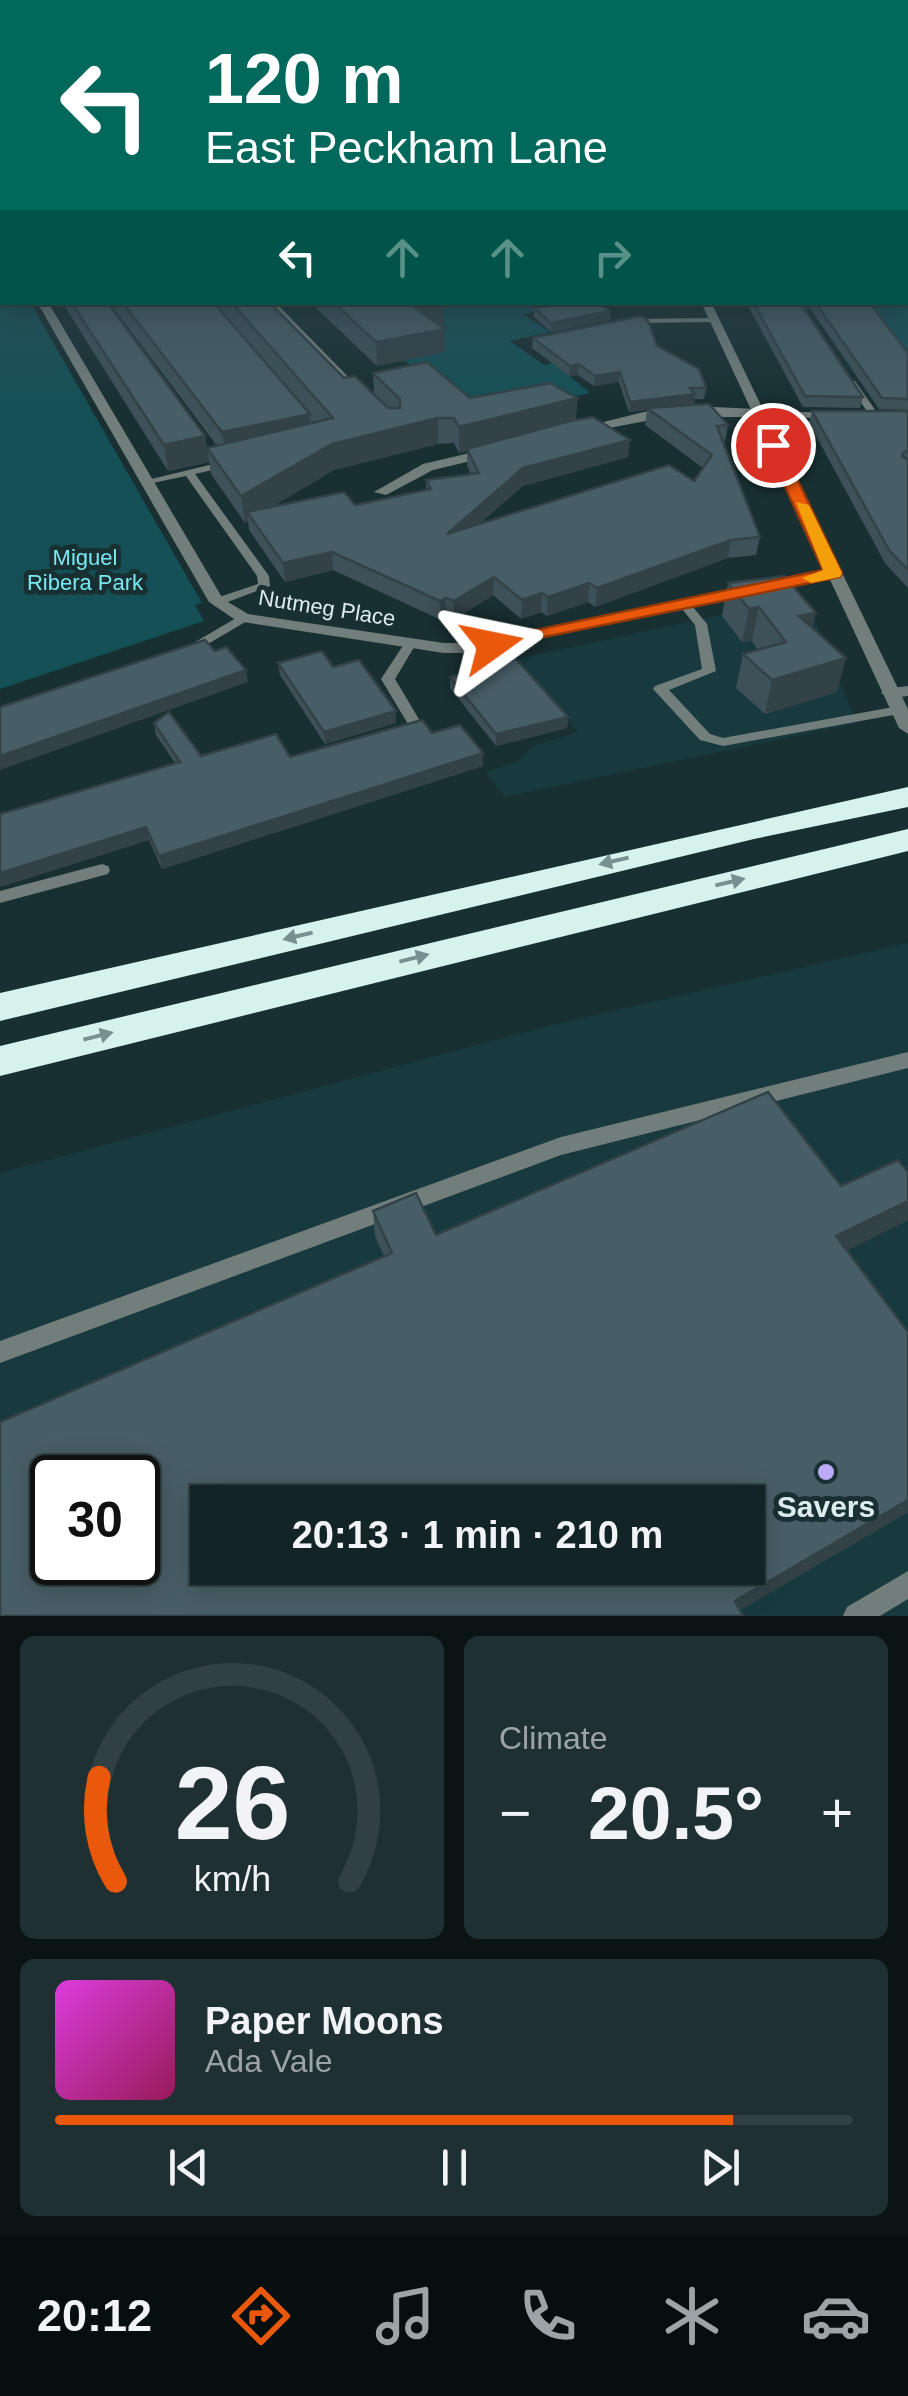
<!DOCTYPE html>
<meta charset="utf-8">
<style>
body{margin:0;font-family:Helvetica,sans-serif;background:#1f3032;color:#f1f3f6;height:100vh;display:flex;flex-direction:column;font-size:38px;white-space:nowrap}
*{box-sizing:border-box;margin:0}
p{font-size:32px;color:#9ca4a7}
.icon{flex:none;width:55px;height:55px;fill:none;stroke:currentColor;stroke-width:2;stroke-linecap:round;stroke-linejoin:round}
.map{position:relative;height:1616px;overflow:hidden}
.panel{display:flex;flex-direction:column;gap:20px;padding:20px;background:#0a1415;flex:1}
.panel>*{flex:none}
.guide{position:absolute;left:0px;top:0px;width:910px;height:305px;box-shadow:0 5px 25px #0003,0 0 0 2px #314143;background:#00695c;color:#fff;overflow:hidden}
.speed{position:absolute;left:30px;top:1455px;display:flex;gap:20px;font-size:50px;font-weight:700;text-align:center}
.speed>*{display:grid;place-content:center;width:130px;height:130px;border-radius:50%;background:#122426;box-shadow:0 5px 25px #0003,0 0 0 2px #314143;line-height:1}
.speed .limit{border:5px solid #111;border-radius:15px;background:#fff;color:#111}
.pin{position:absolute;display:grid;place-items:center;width:85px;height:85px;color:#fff;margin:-42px;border:5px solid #fff;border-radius:50%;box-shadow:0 2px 10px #0007}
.me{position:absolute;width:110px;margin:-55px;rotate:78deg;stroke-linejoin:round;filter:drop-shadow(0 0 8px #0008)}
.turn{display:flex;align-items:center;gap:35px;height:210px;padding:0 40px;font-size:45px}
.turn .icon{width:130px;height:130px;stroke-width:2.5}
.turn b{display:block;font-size:70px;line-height:85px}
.lanes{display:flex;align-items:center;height:95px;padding:0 40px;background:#0003;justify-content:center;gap:50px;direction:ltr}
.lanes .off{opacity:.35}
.big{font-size:75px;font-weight:800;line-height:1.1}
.panel .card{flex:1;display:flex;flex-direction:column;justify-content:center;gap:15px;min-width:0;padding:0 35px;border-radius:15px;background:#1f3032}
.panel .dial{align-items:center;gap:0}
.dial svg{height:260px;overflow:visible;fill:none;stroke:#314143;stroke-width:7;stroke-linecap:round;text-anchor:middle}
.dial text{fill:#f1f3f6;stroke:none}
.song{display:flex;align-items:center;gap:30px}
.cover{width:120px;height:120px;border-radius:15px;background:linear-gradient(135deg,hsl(300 70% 55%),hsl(330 70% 35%))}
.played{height:10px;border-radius:5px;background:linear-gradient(90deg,#ea580c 85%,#314143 85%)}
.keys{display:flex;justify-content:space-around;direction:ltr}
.heat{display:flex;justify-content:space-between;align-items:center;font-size:55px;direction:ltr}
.panel .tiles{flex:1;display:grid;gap:20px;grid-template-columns:1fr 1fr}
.card:last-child{grid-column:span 2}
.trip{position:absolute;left:190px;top:1485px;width:575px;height:100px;border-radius:0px;background:#122426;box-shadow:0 5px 25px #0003,0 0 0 2px #314143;font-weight:800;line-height:100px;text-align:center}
.dock{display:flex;height:160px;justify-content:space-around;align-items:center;background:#070e0f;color:#9ca4a7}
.dock .icon{width:70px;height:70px}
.dock .on{color:#ea580c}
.dock b{font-size:45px;color:#f1f3f6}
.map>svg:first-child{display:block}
.built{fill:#183a3e;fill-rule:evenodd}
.green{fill:#155056}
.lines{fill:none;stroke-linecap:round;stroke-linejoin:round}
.service{fill:#727e7c;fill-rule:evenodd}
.minor{fill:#727e7c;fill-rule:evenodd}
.tertiary{fill:#727e7c;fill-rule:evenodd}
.motorway{fill:#d5f2ed;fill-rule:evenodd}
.wall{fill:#3e5158;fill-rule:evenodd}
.shaded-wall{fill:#324247}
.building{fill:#485e66;stroke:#324247;stroke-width:2.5;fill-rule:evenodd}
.oneway{fill:#769190}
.route{fill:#ea580c;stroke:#983908;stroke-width:2.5}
.slow{fill:#f59e0b}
.poi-dot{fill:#bbaaf6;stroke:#183032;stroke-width:4}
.labels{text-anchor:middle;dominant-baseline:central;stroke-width:10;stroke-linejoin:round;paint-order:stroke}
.far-park-label{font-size:22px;fill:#79e8f2;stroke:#183032}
.far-street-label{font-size:22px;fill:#ddeced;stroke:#183032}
.near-poi-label{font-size:30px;font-weight:bold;fill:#ddeced;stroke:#183032}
</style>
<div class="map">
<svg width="908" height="1616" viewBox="0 0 908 1616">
<rect width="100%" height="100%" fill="#183032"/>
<g class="built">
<polygon points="780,602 811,611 857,723 504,797 486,772 519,761 533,746 578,732 513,660"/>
<path d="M908 943V1616H0V1173L548 1026ZM52 1478H138V1562H52ZM208 1502H748V1568H208Z"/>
</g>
<g class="green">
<polygon points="908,278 908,363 864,303 908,302"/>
<polygon points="30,302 202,603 195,605 204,621 0,689 0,304"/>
<polygon points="418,303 532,303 544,308 524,315 550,332 510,341 544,365 553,363 590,393 471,420 382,340 448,328"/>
</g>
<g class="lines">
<g class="service">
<polygon points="266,302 275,302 361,390 361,394 355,394"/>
<polygon points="714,318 718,320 717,322 628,323 624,321 628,319"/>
<polygon points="849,381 855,381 880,417 878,419 872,419 848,383"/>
<polygon points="758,410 829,413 834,416 829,419 755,415 753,413"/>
<polygon points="226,461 230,462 230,466 195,474 269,576 270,586 217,606 213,605 213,599 258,584 257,576 186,476 148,484 143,481"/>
<polygon points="684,600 688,601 707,624 716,671 669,690 710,734 723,738 899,706 906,710 899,714 723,746 700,740 653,689 655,686 702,669 695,625 678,604"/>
<polygon points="243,614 247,615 247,621 196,651 186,651 185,648"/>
<polygon points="410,640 416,644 395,679 423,726 421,729 402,734 395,730 408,724 381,679 406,641"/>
<polygon points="102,864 108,866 110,870 108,874 0,903 0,891"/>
<polygon points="908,1052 908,1068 561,1155 0,1363 0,1341 561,1137"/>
<polygon points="908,1571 908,1599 880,1616 843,1616 847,1607"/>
</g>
<g class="minor">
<polygon points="37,302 48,302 223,599 248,614 444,643 470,643 833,568 841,573 833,578 470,653 444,653 237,621 209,602"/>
<polygon points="713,407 758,409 764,413 758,417 667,417 577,434 571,430 644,412"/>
<polygon points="491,448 496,449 496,455 433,470 386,495 374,492 423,464"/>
<polygon points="908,686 908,696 890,698 881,693 884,689"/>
</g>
<g class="tertiary">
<rect x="0" y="295" width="2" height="6"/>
<polygon points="701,302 711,302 908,709 908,734 899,728"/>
</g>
<g class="motorway">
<polygon points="908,787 908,807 754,839 0,1021 0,993"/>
<polygon points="908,829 908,851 0,1076 0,1046"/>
</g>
</g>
<g class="wall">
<polygon points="62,302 107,302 205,436 209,462 168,471"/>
<path d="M109 302H213L292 394 214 302H269L344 378 374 394 373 373 470 398H577L576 420 628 457 523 486 479 524 694 481 703 468 645 425 647 410 629 412 619 382 594 386 578 375 569 376 532 348 533 338 657 346 706 388 704 399H695L694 405 728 425 725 442H724L760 537 756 555 728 558 595 607 588 602 547 616 541 612 521 619 493 595 454 620 446 616 441 620 333 570 285 582 249 530 248 521 245 523 211 474 207 448 217 446ZM454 443 459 453 467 451V466L471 474 426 480V490L355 505 273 506 334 470 438 444Z"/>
<polygon points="310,302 443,302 444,326 441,326 445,329 445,352 377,366"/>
<polygon points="550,302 610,320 551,332 534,317 534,308 550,305"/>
<polygon points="746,302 869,302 908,353 908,410 879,409 810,308 806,311 863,397 860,408 803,407"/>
<polygon points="812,411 908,411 908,588 885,563 809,423"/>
<polygon points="728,583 813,628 837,692 765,714 736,688 743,654 758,650 752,641 742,642 722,616"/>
<polygon points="278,663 333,667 396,723 325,744 280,675"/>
<polygon points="450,677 568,717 567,728 496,746 450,688"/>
<polygon points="154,723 201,756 290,757 432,733 483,753 483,766 162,869 149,840 0,887 175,763 156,735"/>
<polygon points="841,1186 908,1220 847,1250 908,1332 908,1512 740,1610 384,1256 375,1236 373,1211 436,1235"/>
</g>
<g class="shaded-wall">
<rect x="0" y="250" width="2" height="22"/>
<polygon points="806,302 811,302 810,308 800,316 802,306"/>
<polygon points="444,303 444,326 416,330 415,308"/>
<polygon points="610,311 610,320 551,332 551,323"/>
<polygon points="445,329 445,352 377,366 376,342"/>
<polygon points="579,364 578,375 569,376 570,366"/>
<polygon points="620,372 619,382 594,386 595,376"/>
<polygon points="695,394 694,405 647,408 647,410 629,412 630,402"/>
<polygon points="577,398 575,423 459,453 459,427"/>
<polygon points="310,414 312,440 226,458 222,432"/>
<polygon points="438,418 438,444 334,470 252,519 247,512 248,521 245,523 241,496 332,444"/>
<polygon points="205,436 209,462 168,471 164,445"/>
<polygon points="630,440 628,457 523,486 447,552 447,534 523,468"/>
<polygon points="731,540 728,558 595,607 597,588"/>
<polygon points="332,552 333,570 285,582 283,563"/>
<polygon points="494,577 493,595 454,620 454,601"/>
<polygon points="589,583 588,602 547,616 548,597"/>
<polygon points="542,593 541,612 521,619 522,600"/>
<polygon points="446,598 446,616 441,620 440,601"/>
<polygon points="759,607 752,641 742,642 749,609"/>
<polygon points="816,613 808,647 799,616"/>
<polygon points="846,658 837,692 765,714 772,680"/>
<polygon points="246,670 248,682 0,770 0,756"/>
<polygon points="396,711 396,723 325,744 324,732"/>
<polygon points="568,717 567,728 496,746 496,734"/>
<polygon points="483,753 483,766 162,869 159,856"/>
<polygon points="146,827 149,840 0,887 0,873"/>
<polygon points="908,1201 908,1220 826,1261 836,1236"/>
<polygon points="908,1500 908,1512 730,1616 735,1601"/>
</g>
<g class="building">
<polygon points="0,188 2,192 2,250 0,250"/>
<polygon points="71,302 107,302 205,436 164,445"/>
<polygon points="122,302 213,302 310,414 222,432"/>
<polygon points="231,302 269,302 344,378 355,376 388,408 400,408 400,399 373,373 427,362 470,398 550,383 577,398 459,427 454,418 438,418 332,444 241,496 207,448 333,418"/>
<polygon points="333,302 443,302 444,303 415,308 445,329 376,342"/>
<polygon points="550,302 597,302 610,311 551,323 534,308 554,305"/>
<polygon points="753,302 806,302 802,306 863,397 805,396"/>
<polygon points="815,302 869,302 908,353 908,399 882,398"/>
<polygon points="641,316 648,321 657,346 699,369 706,388 690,388 695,394 630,402 620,372 595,376 579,364 570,366 533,338"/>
<polygon points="709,404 728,425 717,426 760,537 731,540 597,588 589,583 548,597 542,593 522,600 494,577 454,601 446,598 440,601 332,552 283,563 247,512 344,492 355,505 431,489 426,480 479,473 467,449 570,421 593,417 630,440 523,468 447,534 669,465 694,481 712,455 647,408"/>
<polygon points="812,411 908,411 908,451 904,452 902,456 908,460 908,570 889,550"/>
<polygon points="784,576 816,613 799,616 846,658 772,680 743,654 786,642 759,607 749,609 728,583"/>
<polygon points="205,640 215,651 226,647 246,670 0,756 0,707"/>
<polygon points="322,651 333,667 359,660 396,711 324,732 278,663"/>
<polygon points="516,659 568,717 496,734 450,677"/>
<polygon points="169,712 201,756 276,734 290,757 422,720 432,733 460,725 483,753 159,856 146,827 0,873 0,814 180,762 154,723"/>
<path d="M768 1092 841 1186 898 1160 908 1172V1201L836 1236 908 1332V1500L735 1601 743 1616H0V1422L392 1253 373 1211 416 1193 436 1235ZM52 1478H138V1562H52ZM208 1502H748V1568H208Z"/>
</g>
<defs><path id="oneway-solid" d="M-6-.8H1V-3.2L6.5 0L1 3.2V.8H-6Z" transform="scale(2.5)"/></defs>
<g class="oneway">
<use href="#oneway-solid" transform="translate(614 861) rotate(167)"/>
<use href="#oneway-solid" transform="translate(730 882) rotate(-13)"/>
<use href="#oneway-solid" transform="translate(298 936) rotate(167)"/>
<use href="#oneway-solid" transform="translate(414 958) rotate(-14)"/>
<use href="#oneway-solid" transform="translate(98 1036) rotate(-14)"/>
</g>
<linearGradient id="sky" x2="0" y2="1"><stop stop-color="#0d1a1c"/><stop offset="0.44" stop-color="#374e5a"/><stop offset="1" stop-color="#374e5a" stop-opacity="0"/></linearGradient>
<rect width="908" height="407" fill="url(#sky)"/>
<polygon class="route" points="773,441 781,445 842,573 840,577 485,649 482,645 492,639 823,570 766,445"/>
<polygon class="slow" points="796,502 809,505 842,573 840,577 811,583 802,578 823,570"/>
<circle class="poi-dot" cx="826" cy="1472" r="10"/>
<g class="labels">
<g class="far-park-label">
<text x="85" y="557">Miguel<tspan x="85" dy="25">Ribera Park</tspan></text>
</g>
<g class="far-street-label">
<text transform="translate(327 608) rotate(9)">Nutmeg Place</text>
</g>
<g class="near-poi-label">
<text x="826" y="1506">Savers</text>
</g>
</g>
</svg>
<div class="speed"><div class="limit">30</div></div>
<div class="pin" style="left:773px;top:445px;background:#d93025"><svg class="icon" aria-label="arrive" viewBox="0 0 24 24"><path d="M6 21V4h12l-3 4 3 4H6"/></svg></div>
<svg class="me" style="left:492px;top:645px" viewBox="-20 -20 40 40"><path d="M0-17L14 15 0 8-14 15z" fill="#ea580c" stroke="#fff" stroke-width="4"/></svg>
<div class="trip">20:13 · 1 min · 210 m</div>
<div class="guide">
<div class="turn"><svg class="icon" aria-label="left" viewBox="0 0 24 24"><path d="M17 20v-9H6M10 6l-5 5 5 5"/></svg><div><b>120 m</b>East Peckham Lane</div></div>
<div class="lanes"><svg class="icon" aria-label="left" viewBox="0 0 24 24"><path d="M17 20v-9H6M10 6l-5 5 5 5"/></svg><svg class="icon off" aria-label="ahead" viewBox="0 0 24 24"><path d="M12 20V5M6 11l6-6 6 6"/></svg><svg class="icon off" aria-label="ahead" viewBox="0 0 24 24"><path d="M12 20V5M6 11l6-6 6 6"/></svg><svg class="icon off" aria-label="right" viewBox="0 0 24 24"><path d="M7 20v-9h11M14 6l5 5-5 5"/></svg></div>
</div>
</div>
<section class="panel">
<div class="tiles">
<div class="card dial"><svg viewBox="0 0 100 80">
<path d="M14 69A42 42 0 1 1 86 69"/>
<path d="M14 69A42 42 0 0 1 9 37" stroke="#ea580c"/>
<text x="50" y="56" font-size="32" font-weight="700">26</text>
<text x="50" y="72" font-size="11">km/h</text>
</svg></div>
<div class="card"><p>Climate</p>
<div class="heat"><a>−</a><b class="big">20.5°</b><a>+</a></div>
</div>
<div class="card">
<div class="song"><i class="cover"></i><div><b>Paper Moons</b><p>Ada Vale</p></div></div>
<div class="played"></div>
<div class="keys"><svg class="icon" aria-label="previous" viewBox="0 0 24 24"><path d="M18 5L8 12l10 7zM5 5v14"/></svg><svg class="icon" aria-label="pause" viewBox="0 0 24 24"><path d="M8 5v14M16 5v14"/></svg><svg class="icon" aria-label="next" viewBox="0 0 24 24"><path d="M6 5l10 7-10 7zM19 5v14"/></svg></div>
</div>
</div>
</section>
<nav class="dock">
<b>20:12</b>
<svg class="icon on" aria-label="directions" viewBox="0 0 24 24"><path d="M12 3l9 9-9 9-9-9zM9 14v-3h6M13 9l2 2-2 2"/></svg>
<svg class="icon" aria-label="music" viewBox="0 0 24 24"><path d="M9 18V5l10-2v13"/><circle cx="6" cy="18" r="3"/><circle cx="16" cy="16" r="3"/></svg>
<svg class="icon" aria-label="phone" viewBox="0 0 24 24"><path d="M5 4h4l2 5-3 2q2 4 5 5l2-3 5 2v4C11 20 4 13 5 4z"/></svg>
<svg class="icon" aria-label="climate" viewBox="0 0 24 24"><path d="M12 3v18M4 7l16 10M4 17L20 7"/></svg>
<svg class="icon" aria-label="car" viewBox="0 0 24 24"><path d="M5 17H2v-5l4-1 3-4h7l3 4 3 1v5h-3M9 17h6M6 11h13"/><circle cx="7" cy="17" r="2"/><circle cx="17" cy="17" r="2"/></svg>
</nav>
